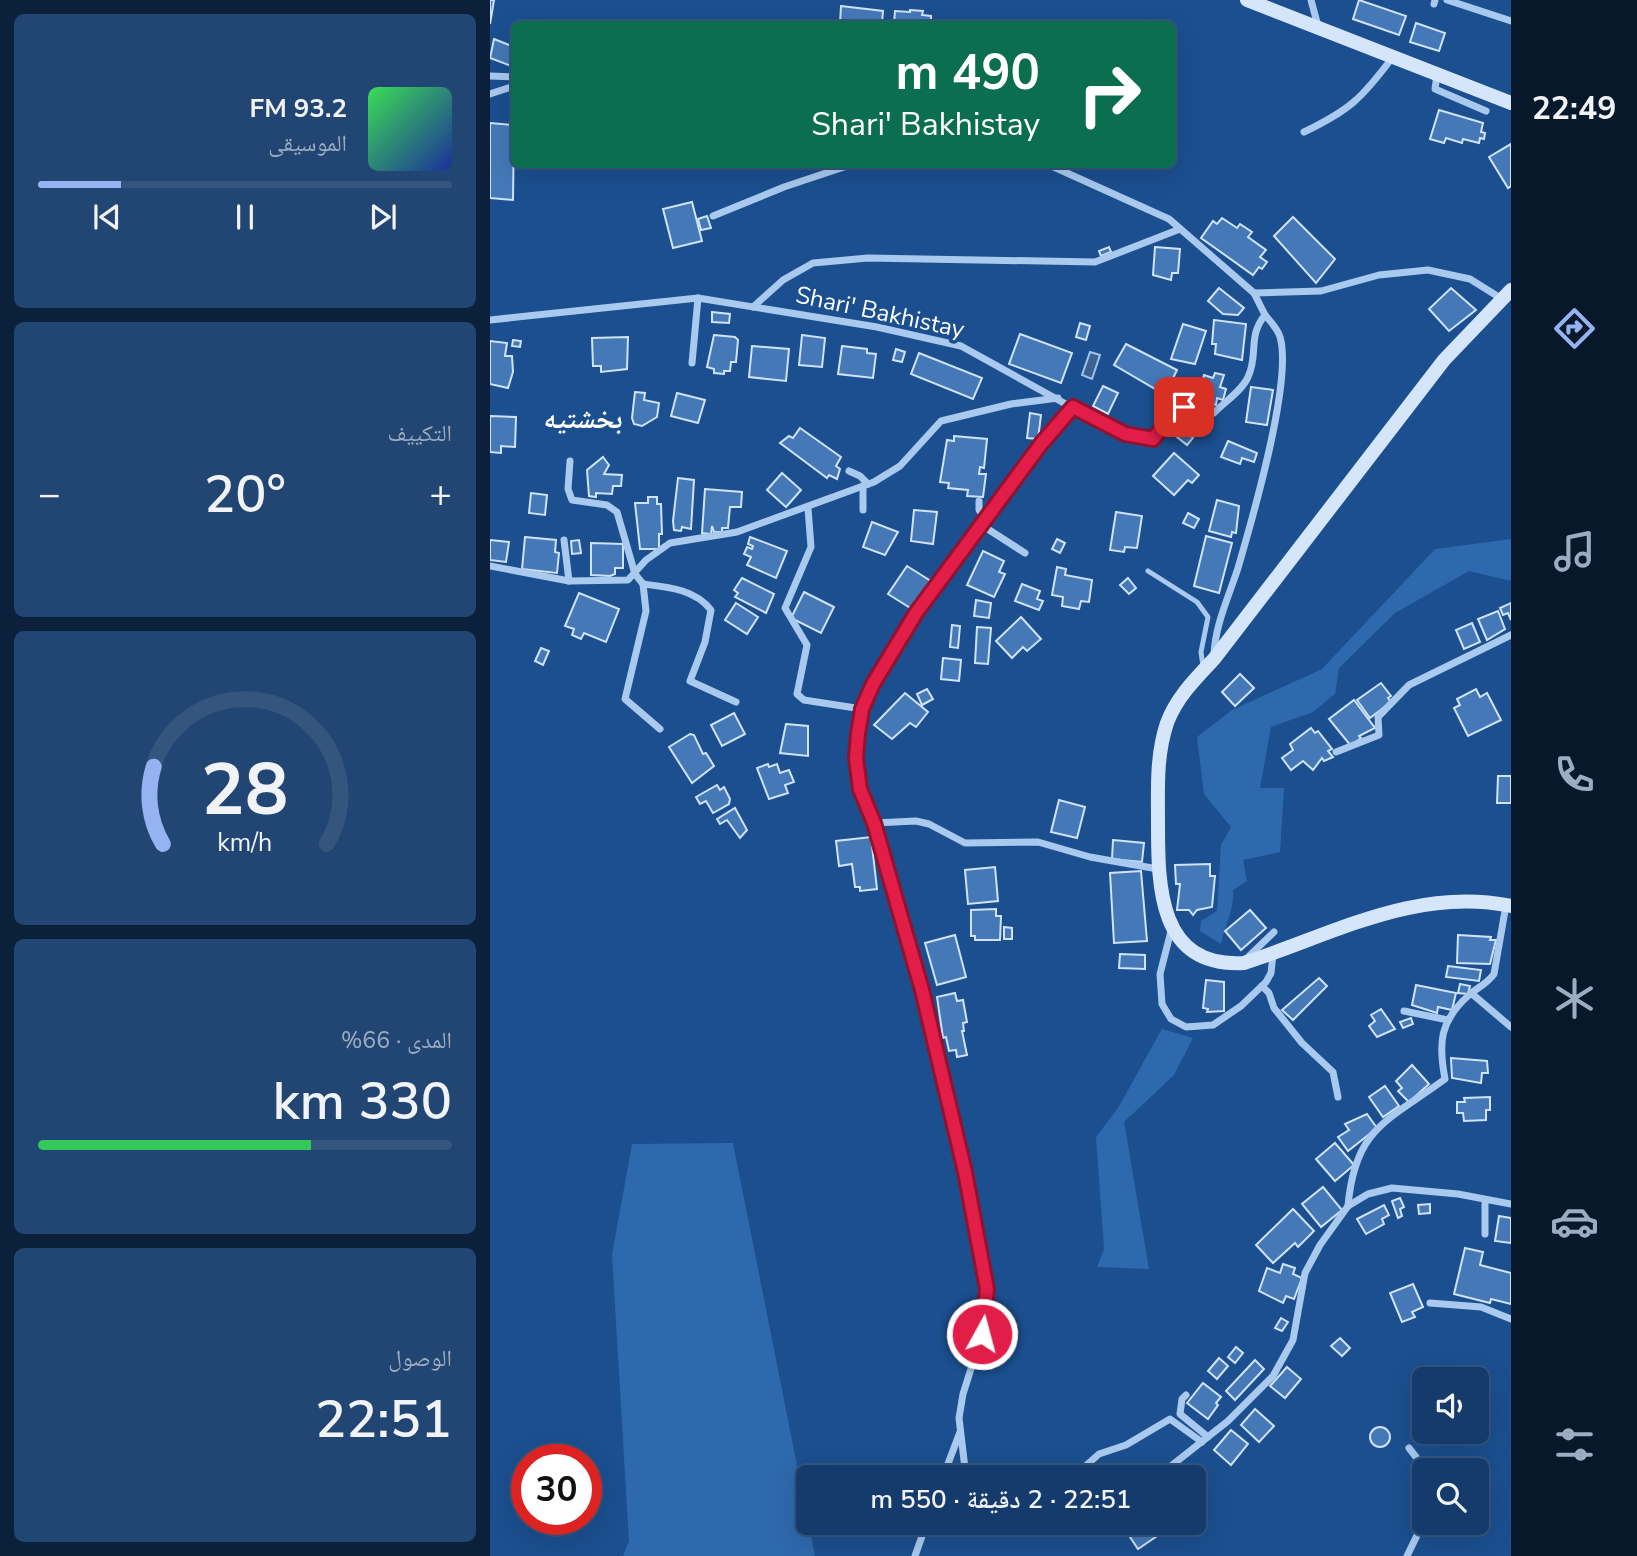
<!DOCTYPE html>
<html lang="ar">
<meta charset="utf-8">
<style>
body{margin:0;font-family:"Nunito Sans","Noto Naskh Arabic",sans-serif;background:#214673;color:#f1f3f6;direction:rtl;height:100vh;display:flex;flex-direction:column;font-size:26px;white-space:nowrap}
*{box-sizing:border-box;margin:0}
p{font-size:23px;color:#9dadc1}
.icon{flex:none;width:38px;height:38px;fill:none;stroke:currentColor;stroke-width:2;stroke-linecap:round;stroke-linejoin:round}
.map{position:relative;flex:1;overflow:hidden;direction:ltr}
.drawer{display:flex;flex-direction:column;gap:14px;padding:14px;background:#0b203b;width:490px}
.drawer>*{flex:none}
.hud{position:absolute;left:21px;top:21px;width:665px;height:147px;border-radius:10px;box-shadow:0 7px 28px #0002,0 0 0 2px #33557e;direction:rtl;background:#0b6e4f;color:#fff;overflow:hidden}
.controls{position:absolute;left:922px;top:1367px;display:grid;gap:14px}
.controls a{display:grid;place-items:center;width:77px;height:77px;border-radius:10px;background:#143b6b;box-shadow:0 7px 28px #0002,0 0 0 2px #33557e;font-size:35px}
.speed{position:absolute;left:21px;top:1444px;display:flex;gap:14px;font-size:35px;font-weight:700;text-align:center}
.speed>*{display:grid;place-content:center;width:91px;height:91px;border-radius:50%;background:#143b6b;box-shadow:0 7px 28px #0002,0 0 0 2px #33557e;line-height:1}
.speed .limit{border:10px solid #d22;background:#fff;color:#111}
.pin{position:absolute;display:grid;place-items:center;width:60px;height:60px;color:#fff;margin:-30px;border-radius:14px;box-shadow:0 4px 10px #0006}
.me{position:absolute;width:77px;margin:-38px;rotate:7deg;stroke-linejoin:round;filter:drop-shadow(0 0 5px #0008)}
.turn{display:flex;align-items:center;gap:24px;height:147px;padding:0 21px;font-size:32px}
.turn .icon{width:91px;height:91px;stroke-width:2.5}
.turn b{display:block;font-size:49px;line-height:60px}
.big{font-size:52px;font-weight:600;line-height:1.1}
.drawer .tile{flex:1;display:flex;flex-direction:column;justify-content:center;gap:10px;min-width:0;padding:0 24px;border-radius:10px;background:#214673}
.drawer .dial{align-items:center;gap:0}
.dial svg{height:182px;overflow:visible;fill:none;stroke:#33557e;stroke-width:7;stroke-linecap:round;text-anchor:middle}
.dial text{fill:#f1f3f6;stroke:none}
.song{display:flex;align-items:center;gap:21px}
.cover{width:84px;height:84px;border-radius:10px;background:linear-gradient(135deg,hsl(130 70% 55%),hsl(230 70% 35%))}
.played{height:7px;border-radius:4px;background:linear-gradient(90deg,#95b2f1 20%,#33557e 20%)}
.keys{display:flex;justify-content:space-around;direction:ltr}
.heat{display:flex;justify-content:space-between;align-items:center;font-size:38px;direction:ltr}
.charge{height:10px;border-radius:5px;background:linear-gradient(90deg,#34c759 66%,#33557e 0)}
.trip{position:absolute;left:306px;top:1465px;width:410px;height:70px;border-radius:10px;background:#143b6b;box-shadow:0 7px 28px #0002,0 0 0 2px #33557e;font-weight:600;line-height:70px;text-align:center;direction:rtl}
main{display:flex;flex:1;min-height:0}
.menu{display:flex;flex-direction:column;width:126px;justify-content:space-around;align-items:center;background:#08182b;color:#9dadc1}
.menu .icon{width:49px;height:49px}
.menu .on{color:#95b2f1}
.menu b{font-size:32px;color:#f1f3f6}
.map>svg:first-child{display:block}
.green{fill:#2e69ad}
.water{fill:#3c6290;stroke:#9cc4f0;stroke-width:2}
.building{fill:#4478b7;stroke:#cfe3fa;stroke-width:2}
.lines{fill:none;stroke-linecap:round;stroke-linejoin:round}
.service{stroke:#a9c9ee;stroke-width:5}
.minor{stroke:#a9c9ee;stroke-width:7}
.secondary{stroke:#d6e6fa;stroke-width:14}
.route-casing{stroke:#92132f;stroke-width:18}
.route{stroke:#e11d48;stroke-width:12}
.labels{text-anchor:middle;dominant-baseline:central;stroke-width:7;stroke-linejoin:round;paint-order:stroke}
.street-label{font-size:24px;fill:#fff;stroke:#1b4f8f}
.quarter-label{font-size:28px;font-weight:bold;fill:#fff;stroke:#1b4f8f}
</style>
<main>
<nav class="menu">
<b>22:49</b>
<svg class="icon on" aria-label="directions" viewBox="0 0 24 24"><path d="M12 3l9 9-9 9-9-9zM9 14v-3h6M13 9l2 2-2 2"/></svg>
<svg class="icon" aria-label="music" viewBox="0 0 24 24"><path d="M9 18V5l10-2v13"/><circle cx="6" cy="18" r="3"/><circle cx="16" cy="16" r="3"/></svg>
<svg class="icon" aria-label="phone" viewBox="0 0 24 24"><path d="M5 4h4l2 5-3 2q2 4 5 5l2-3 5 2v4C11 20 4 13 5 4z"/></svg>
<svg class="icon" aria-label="climate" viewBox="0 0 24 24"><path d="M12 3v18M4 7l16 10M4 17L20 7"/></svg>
<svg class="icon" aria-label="car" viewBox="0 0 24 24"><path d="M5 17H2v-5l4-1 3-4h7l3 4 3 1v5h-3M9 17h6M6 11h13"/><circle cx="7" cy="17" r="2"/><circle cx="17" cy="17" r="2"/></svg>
<svg class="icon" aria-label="filters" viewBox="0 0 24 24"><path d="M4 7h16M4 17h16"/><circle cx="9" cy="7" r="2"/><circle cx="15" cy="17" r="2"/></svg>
</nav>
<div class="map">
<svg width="1021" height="1556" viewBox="0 0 1021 1556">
<rect width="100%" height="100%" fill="#1b4f8f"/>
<g class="green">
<path d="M1021 539V581L979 571 905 613 849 668 845 694 823 712 781 727 770 788H794L790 852 753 860 757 881 743 890C744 913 736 921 731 944L710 931 711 921 727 911 731 845 741 827 714 794 707 737 742 710 832 669 945 549Z"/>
<polygon points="672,1029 703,1038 684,1075 634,1122 659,1269 607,1267 614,1249 606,1137 628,1108"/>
<polygon points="243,1143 325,1556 133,1556 139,1541 122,1255 142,1144"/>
</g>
<polygon class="water" points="600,352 610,355 602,379 592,375"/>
<g class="building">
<polygon points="0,0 4,0 0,24"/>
<polygon points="869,0 916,16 909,35 863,19"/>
<polygon points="351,6 393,11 392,24 350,24"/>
<polygon points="420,10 433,11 432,15 441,16 441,24 404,24 405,11 420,12"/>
<polygon points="926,23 955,33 949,51 920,42"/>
<polygon points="4,39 24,47 24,67 0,58"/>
<polygon points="949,110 993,123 991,132 995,133 994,139 990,138 989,143 973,139 972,143 956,138 954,143 940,139"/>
<polygon points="0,123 24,125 23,200 0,198"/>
<polygon points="1021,144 1021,186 1018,188 999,157"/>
<polygon points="202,202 212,241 183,248 173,209"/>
<polygon points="217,216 221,228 211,230 208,219"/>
<polygon points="803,217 845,259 826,283 784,236"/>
<polygon points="732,218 747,228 750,224 762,232 758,237 776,250 770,257 777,262 772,269 769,267 763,275 711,238 723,221 727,224"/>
<polygon points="619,247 621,252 611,256 609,251"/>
<polygon points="665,247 690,249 688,273 682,273 681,280 663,275"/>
<polygon points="729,288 754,308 748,315 733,314 718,301"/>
<polygon points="961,288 986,310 959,331 939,309"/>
<polygon points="222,312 240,314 239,323 222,322"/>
<polygon points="724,320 756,324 752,360 725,354 726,344 722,344"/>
<polygon points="590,323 600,326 596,340 586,337"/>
<polygon points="693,324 716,331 705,364 681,359"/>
<polygon points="530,334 582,353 571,383 519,364"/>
<polygon points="224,335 245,337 248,340 246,362 241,362 240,371 234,371 234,374 224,373 224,369 217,367"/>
<polygon points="312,335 335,338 332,367 309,365"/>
<polygon points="138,337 137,369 111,372 111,366 103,366 102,338"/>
<polygon points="23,340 31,341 30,347 22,346"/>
<polygon points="0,341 17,343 15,356 22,356 23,372 18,388 0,384"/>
<polygon points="636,344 687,370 672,401 667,398 670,392 624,365"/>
<polygon points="262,346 299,349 296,381 259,377"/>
<polygon points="352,346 377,349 377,353 386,354 383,378 348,374"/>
<polygon points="406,349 415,352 412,362 403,360"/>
<polygon points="429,353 492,378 483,399 421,374"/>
<polygon points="725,373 734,375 730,387 736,389 733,400 727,398 726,405 720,403 719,407 700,402 705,384 711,385 714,375 723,378"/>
<polygon points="613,386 628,393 618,414 603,406"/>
<polygon points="761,387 783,390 777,425 756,422"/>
<polygon points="145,392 155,393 154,400 169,403 167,417 152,426 144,424 142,418"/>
<polygon points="187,393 215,400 208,423 181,416"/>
<polygon points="540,413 551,415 548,439 537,438"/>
<polygon points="0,416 26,417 25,447 11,446 11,453 0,452"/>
<polygon points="688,426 703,438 697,445 682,433"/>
<polygon points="310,428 351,457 346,466 350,469 347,479 339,475 337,478 290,443 299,436 303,438"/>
<polygon points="464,436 497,439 494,468 490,467 489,474 496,474 493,497 477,496 478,490 458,488 459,483 450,482 457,440 464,441"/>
<polygon points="738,441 767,453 764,462 752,458 750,464 731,457"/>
<polygon points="684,453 709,475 702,483 698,480 684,495 663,476"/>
<polygon points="113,457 119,465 114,474 132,475 131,486 123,486 122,494 106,493 106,497 99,496 97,470"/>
<polygon points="292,473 311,490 296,507 277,490"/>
<polygon points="188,478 204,480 201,529 192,527 191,531 184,530 183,521"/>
<polygon points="215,489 252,492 251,507 240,507 238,528 232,528 232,532 224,532 222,526 221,534 212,533"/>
<polygon points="41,493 57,495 55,515 39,513"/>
<polygon points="158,497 167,497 167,504 171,504 172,534 169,534 169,549 150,549 145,503 158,503"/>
<polygon points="727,500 749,506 746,533 742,532 741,537 719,531"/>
<polygon points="424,510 447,512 443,544 421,541"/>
<polygon points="626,512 652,516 647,548 635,547 634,552 620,550"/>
<polygon points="698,513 709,519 704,528 693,523"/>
<polygon points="382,522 408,532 395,555 373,547"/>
<polygon points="716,536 742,543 729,593 704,586"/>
<polygon points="35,537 66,540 65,552 69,553 67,573 32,569"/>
<polygon points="260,537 297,551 286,578 257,565 261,557 254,554 257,547 262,549 263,546 258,544"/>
<polygon points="567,539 575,543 570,553 562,549"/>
<polygon points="0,540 19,542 16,562 0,560"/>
<polygon points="89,540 91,553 82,554 81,541"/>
<polygon points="101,543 133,544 133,568 125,568 125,574 120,576 101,575"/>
<polygon points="493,551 514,561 509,572 515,574 504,597 477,585"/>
<polygon points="417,566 444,583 425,611 398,594"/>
<polygon points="567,567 576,569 575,575 602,580 599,602 591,601 589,609 572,606 573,597 562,595"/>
<polygon points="252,578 284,594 276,613 245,597 248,593 244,590"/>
<polygon points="638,578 646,588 639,594 630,585"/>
<polygon points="532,584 550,591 547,599 553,601 549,610 525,601"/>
<polygon points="314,592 344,607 331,633 301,618"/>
<polygon points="89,593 129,609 116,642 94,633 91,639 82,635 84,629 75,626"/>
<polygon points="486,600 501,603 499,618 484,616"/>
<polygon points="246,603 268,617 257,634 235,620"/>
<polygon points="1021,603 1021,620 1018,613 1013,615 1010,608"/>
<polygon points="1008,611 1015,629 997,640 988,619"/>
<polygon points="531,617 551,639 537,651 533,647 522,658 506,641"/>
<polygon points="982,623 990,642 974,649 966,630"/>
<polygon points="462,625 470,626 468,648 460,647"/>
<polygon points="487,627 501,628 498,664 485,663"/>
<polygon points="51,648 59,651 53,665 45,661"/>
<polygon points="453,658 471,660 469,681 451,679"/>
<polygon points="750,674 764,688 745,706 732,692"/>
<polygon points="891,683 901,696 898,698 901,702 880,718 867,700"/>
<polygon points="437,689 443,699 432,705 427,694"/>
<polygon points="986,689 990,697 997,693 1011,720 978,736 964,708 970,705 967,699"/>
<polygon points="415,693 438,712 426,727 420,723 402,739 384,725"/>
<polygon points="864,700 885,728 869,736 871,738 861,746 839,719"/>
<polygon points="244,713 255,734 232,746 221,725"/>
<polygon points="296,724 318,726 318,756 290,753"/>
<polygon points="821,728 825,733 828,731 842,749 838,751 843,757 834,761 832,758 823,770 813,761 801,770 792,758 803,750 800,744"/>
<polygon points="200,734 204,735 213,754 216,753 224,766 202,783 179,747"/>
<polygon points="278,764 279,767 287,764 290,773 299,770 304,782 295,785 298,793 279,799 267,768"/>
<polygon points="1008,776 1021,776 1021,803 1007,803"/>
<polygon points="227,785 230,790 234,787 240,799 239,804 223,813 216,801 210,804 206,797"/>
<polygon points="569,800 595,807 587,838 561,832"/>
<polygon points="245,808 257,830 250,838 237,820 230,824 227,819"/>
<polygon points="381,837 387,889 370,891 370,887 365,887 362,864 349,866 346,841"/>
<polygon points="623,840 654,843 652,862 622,859"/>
<polygon points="720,864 720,876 725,876 722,907 707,910 703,915 699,910 687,910 690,884 686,884 685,865"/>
<polygon points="505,867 508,901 478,904 475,870"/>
<polygon points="651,871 657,941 624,943 620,873"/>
<polygon points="506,909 506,916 511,916 510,940 485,940 485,936 481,936 481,910"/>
<polygon points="760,910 776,928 751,950 735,931"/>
<polygon points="514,927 522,928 522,939 514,939"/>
<polygon points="465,935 476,977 447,985 435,943"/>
<polygon points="968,935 1001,937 1000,940 1006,940 1000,964 967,963"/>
<polygon points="630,954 655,955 655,969 629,968"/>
<polygon points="958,966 991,970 989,981 956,977"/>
<polygon points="829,978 837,986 803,1020 792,1010"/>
<polygon points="716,980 734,982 734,1011 717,1012 718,1009 713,1008"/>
<polygon points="970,984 980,986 978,994 968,993"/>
<polygon points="926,985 966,993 962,1010 948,1007 947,1013 922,1005"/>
<polygon points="465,993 467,1001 473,1000 477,1022 473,1023 474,1031 472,1031 477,1055 467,1057 466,1050 459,1051 456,1037 453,1038 447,997"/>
<polygon points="891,1009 905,1029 887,1037 879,1026 885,1021 881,1015"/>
<polygon points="921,1018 923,1024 913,1028 910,1022"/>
<polygon points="961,1058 997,1061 998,1073 992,1073 991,1083 962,1078"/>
<polygon points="922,1065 939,1084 919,1102 908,1091 912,1088 906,1081"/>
<polygon points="895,1086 909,1106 893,1117 879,1097"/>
<polygon points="1000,1097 1000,1110 996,1110 996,1120 974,1121 973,1113 967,1113 967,1102 975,1102 974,1098"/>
<polygon points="877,1114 887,1128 858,1151 848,1137 859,1130 855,1124"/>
<polygon points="845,1143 864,1165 845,1181 826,1159"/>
<polygon points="833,1187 852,1210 831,1227 812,1204"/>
<polygon points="910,1198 914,1207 910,1209 912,1216 908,1218 902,1201"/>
<polygon points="940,1204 940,1213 929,1214 928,1205"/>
<polygon points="894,1205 899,1215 892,1219 894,1224 876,1234 867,1219"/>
<polygon points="803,1209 824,1231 808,1247 805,1243 783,1263 766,1245"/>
<polygon points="1009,1216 1021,1218 1021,1243 1005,1241"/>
<polygon points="975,1248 993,1252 990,1265 1021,1273 1021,1304 1001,1299 1000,1303 964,1294"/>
<polygon points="793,1264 805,1268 803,1274 812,1278 804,1299 796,1296 793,1303 769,1291 777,1268 790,1273"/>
<polygon points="923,1284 933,1307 922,1312 925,1317 912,1322 900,1293"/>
<polygon points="791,1318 798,1322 792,1331 785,1328"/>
<polygon points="850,1338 860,1348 852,1356 841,1346"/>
<polygon points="746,1347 753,1353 745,1363 738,1357"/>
<polygon points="729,1358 738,1366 727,1379 718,1371"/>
<polygon points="765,1360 774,1369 745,1400 736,1391"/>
<polygon points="944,1366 954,1367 953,1375 943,1374"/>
<polygon points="797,1367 811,1379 795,1398 780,1386"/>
<polygon points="713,1383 731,1397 726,1403 728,1405 718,1419 697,1403"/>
<polygon points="765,1409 784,1426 769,1442 751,1425"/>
<circle cx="890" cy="1437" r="10"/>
<polygon points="741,1430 758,1444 741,1465 724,1450"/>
<polygon points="642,1522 662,1522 670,1534 648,1549 634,1528"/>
<polygon points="676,1522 681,1522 686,1526 682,1530"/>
</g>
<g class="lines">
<polyline class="service" points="658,571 707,602 718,617 711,652 713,666"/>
<g class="minor">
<polyline points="821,0 828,26"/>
<polyline points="957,0 1021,21"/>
<polyline points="944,4 945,0"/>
<polyline points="947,75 945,89 996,111"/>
<polyline points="0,76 24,77"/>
<polyline points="0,94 24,86"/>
<path d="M814 132C860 110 872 98 902 58"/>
<polyline points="557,164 679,219 764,293 775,315"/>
<polyline points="223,216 294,187 363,164"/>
<polyline points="764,293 831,291 889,275 938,270 980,279 1012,299"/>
<polyline points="263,307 293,280 323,263 378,258 605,262 690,229"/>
<path d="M0 320 208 298 387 327 471 346 610 423 635 434 663 438C674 429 686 404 702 405 708 405 717 411 724 413 734 402 752 391 758 377 769 354 757 337 775 315 780 321 788 329 790 337 803 380 762 520 748 568 739 596 725 625 724 655"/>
<polyline points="202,363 208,298"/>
<polyline points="80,461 78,489 82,500 117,505 127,512 145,574 153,584 156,611 135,699 170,729"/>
<polyline points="359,471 370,476 378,484"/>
<polyline points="489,501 489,510 497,521"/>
<polyline points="318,508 321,547 295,608 317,645 307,694 314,700 372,709"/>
<polyline points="373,510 373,486"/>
<polyline points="493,526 535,553"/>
<polyline points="74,540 79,581"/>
<polyline points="0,566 79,581 138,580 156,560 180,543 247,532 384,482 410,466 451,421 521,404 568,398"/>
<path d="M153 584C177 587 205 589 221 610L215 642 200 681 246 702"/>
<polyline points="846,752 889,735 888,717 919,685 1021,635"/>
<polyline points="384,823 426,821 439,824 475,843 548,842 600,857 668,869"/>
<polyline points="682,927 670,974 672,1004 681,1019 696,1027 723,1025 751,1006 776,982 781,973 783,954"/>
<polyline points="756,959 784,932"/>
<polyline points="772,986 779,993 784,1008 812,1043 843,1072 848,1097"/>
<polyline points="981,993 1021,1027"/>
<polyline points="914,1011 958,1020"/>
<polyline points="995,1200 995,1234"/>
<path d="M858 1206C865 1127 898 1121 955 1079 948 1042 950 1021 979 995 988 987 997 984 1004 974L1016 905"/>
<polyline points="940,1303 991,1307 1021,1319"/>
<polyline points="696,1395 692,1399 690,1414 718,1437"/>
<polyline points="919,1448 936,1470"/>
<polyline points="453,1477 470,1432"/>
<polyline points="476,1477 469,1418 473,1394 492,1334 497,1289 475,1173 432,990 384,823 370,788 366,758 368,734 372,709 405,644 551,444 583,406"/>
<polyline points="583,1477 609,1454 636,1445 680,1419 712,1442"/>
<polyline points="667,1477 738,1421 783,1376 803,1340 815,1273 830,1245 858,1206 878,1194 902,1188 968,1194 1021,1204"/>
<polyline points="425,1556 437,1522"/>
<polyline points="917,1556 934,1521"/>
</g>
<g class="secondary">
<polyline points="757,0 1021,103"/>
<path d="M1021 290 954 360 724 659C706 678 686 698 677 723 666 756 668 789 668 823 668 886 668 968 754 963 842 935 926 886 1021 906"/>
</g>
</g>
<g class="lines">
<defs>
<polyline id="route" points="492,1334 497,1289 475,1172 432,990 384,823 370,789 366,758 368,734 372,709 383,684 426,613 551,444 583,407 635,434 663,439 684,413 694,407"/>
</defs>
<use href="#route" class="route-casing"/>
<use href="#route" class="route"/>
</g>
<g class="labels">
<g class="street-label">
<text transform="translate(390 312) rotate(12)">Shari' Bakhistay</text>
</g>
<g class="quarter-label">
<text x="93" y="419">بخشتيه</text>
</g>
</g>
</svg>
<div class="controls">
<a><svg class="icon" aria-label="sound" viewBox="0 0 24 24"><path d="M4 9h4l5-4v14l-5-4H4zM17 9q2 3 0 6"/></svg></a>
<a><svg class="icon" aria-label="search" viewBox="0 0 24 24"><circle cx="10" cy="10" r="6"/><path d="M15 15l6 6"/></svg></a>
</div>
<div class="speed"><div class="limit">30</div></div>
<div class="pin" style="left:694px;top:407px;background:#d93025"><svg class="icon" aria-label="arrive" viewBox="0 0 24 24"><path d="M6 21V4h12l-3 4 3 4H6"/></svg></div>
<svg class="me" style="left:492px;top:1334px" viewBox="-20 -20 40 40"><circle r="17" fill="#e11d48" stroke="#fff" stroke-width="3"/><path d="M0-11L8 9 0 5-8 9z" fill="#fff"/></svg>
<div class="trip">22:51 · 2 دقيقة · 550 m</div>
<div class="hud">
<div class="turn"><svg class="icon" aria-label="right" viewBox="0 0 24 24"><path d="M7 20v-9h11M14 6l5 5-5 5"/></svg><div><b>490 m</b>Shari' Bakhistay</div></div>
</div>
</div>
<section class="drawer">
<div class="tile">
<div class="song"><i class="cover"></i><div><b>93.2 FM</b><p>الموسيقى</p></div></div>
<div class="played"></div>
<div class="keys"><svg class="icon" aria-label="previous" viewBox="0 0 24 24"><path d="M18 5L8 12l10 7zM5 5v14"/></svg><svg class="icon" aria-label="pause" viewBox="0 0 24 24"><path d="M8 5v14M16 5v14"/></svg><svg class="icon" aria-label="next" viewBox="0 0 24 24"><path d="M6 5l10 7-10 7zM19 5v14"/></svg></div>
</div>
<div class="tile"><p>التكييف</p>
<div class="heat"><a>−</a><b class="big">20°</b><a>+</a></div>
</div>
<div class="tile dial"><svg viewBox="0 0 100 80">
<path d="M14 69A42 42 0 1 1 86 69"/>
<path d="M14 69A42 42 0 0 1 10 35" stroke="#95b2f1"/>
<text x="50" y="56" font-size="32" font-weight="700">28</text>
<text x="50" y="72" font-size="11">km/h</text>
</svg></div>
<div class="tile"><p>المدى · 66%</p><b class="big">330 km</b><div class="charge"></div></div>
<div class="tile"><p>الوصول</p><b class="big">22:51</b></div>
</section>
</main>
